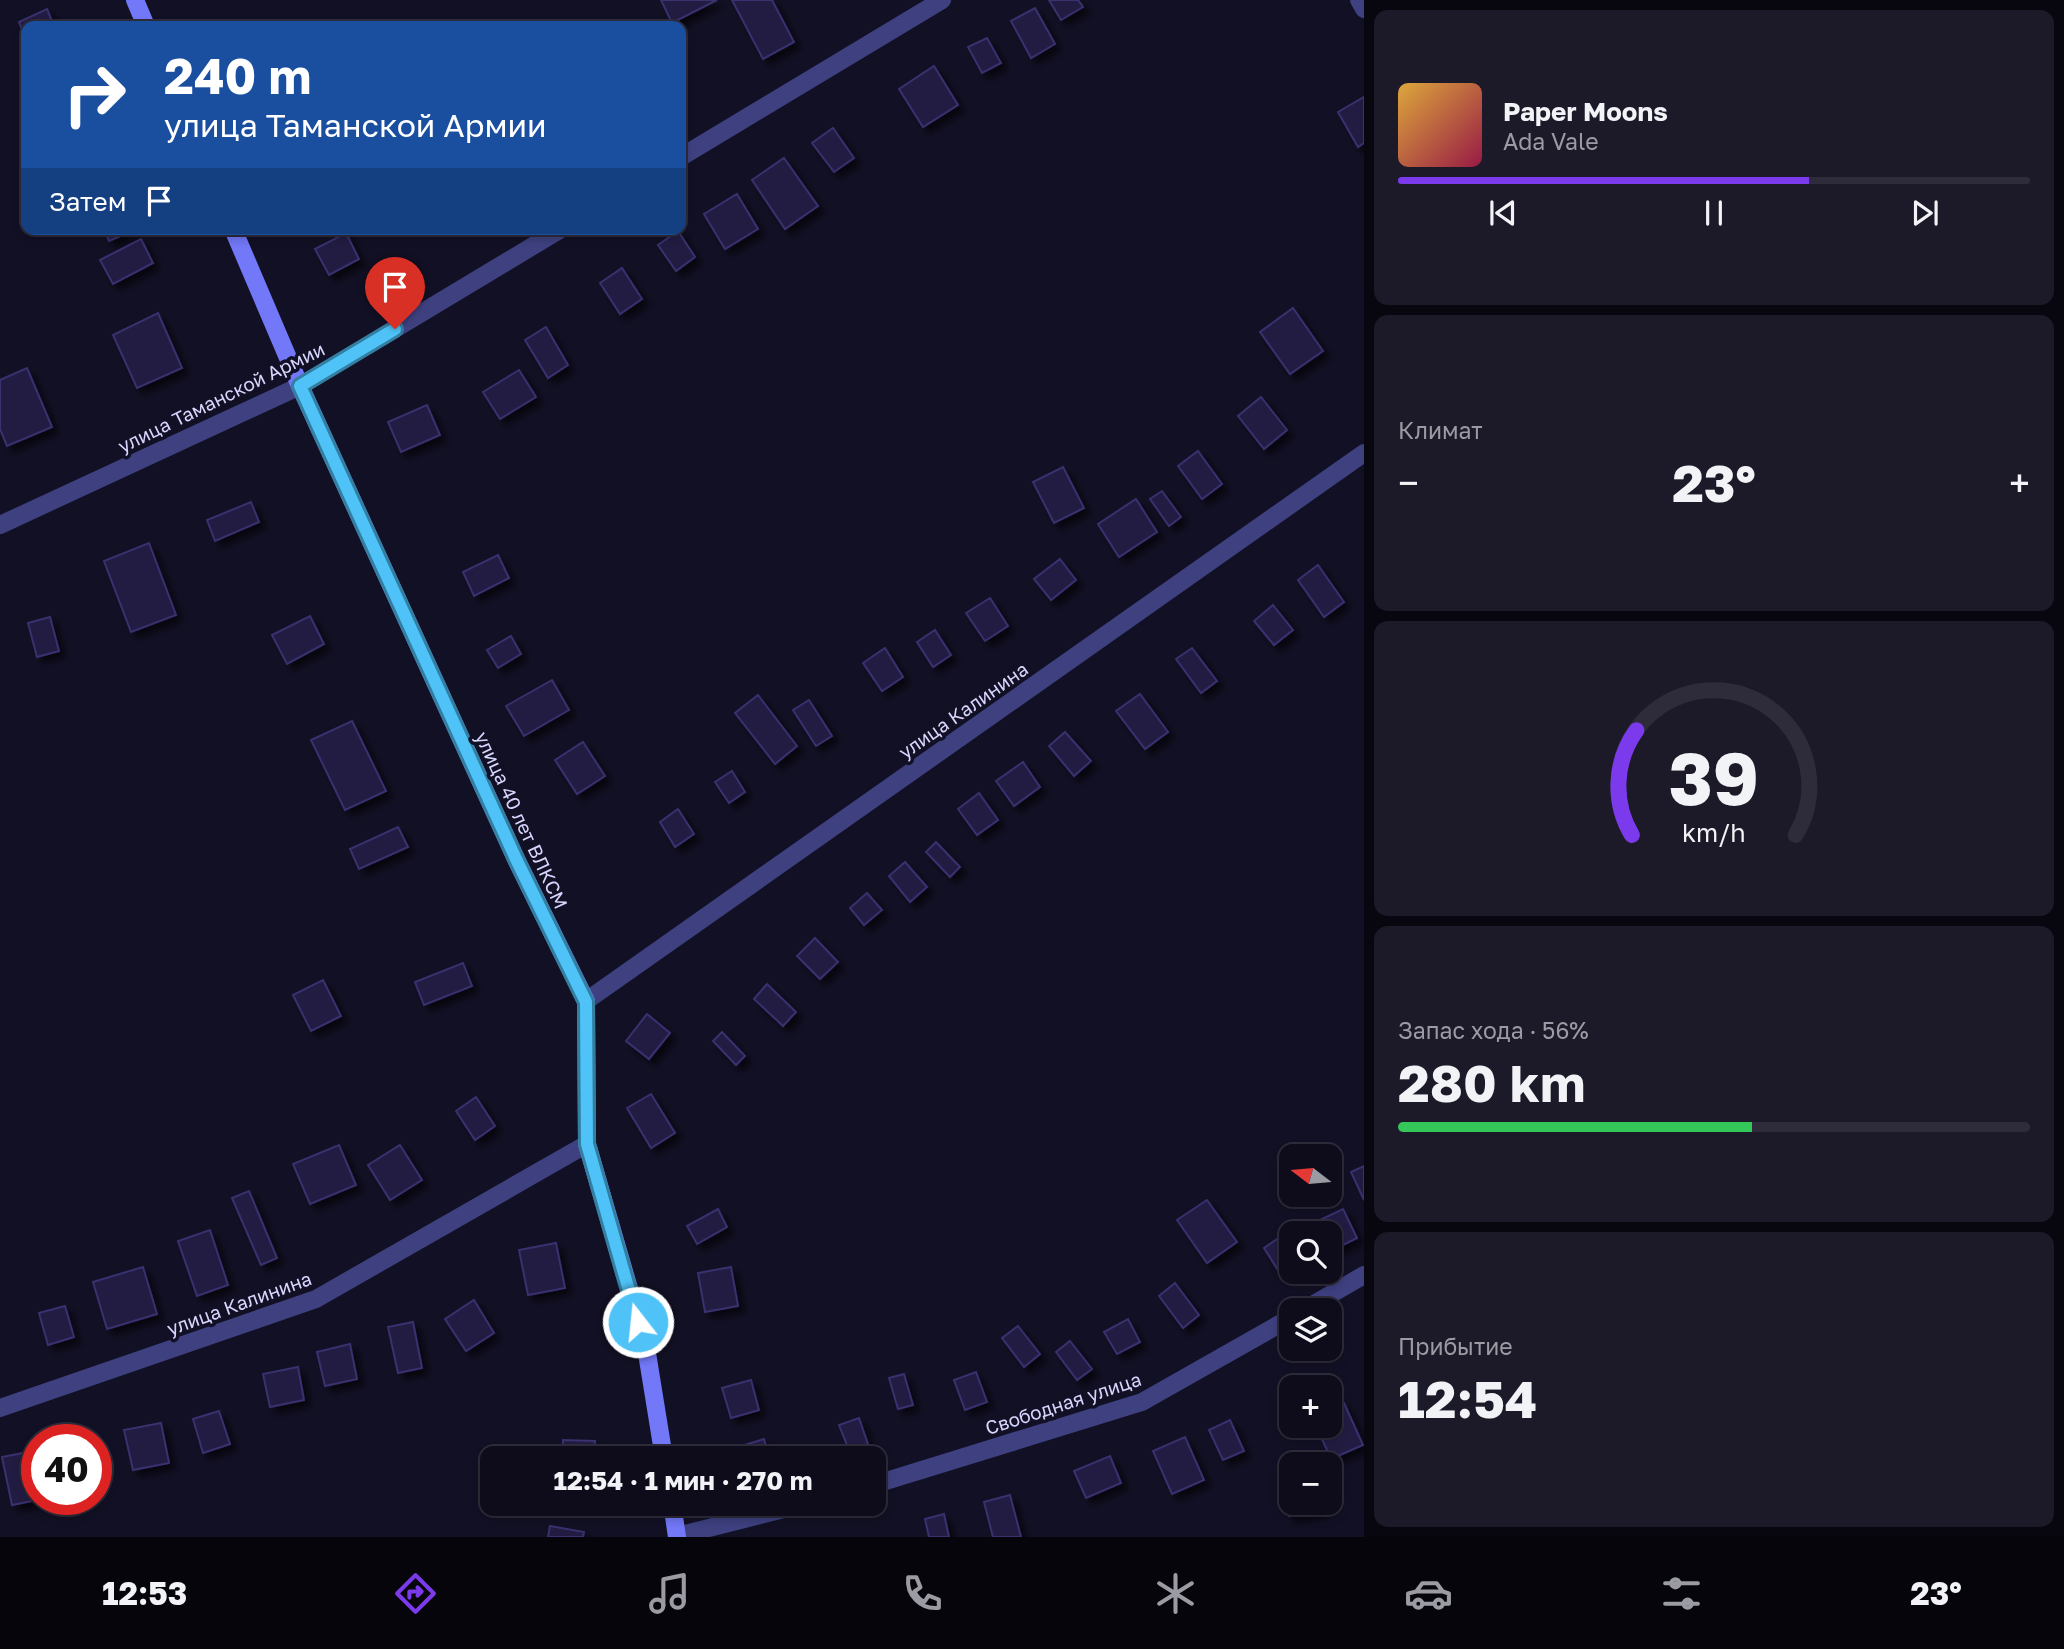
<!DOCTYPE html>
<html lang="ru">
<meta charset="utf-8">
<style>
body{margin:0;font-family:"Golos Text",sans-serif;background:#1c1a28;color:#f1f3f6;height:100vh;display:flex;flex-direction:column;font-size:26px;white-space:nowrap}
*{box-sizing:border-box;margin:0}
p{font-size:23px;color:#9b9ba3}
.icon{flex:none;width:38px;height:38px;fill:none;stroke:currentColor;stroke-width:2;stroke-linecap:round;stroke-linejoin:round}
.map{position:relative;flex:1;overflow:hidden}
.panel{display:flex;flex-direction:column;gap:10px;padding:10px;background:#08070f;width:700px}
.panel>*{flex:none}
.banner{position:absolute;left:21px;top:21px;width:665px;height:214px;border-radius:14px;box-shadow:0 4px 10px #0003,0 0 0 2px #2e2c3a;background:#1a4fa0;color:#fff;overflow:hidden}
.needle{width:46px;rotate:286deg}
.fabs{position:absolute;left:1279px;top:1144px;display:grid;gap:14px}
.fabs a{display:grid;place-items:center;width:63px;height:63px;border-radius:14px;background:#0e0c1b;box-shadow:0 4px 10px #0003,0 0 0 2px #2e2c3a;font-size:35px}
.speed{position:absolute;left:21px;top:1424px;display:flex;gap:14px;font-size:35px;font-weight:700;text-align:center}
.speed>*{display:grid;place-content:center;width:91px;height:91px;border-radius:50%;background:#0e0c1b;box-shadow:0 4px 10px #0003,0 0 0 2px #2e2c3a;line-height:1}
.speed .limit{border:10px solid #d22;background:#fff;color:#111}
.pin{position:absolute;display:grid;place-items:center;width:60px;height:60px;color:#fff;margin:-72px -30px;border-radius:50% 50% 50% 0;rotate:-45deg;box-shadow:0 0 7px #0007}
.pin .icon{rotate:45deg}
.me{position:absolute;width:77px;margin:-38px;rotate:344deg;stroke-linejoin:round;filter:drop-shadow(0 0 5px #0008)}
.turn{display:flex;align-items:center;gap:24px;height:147px;padding:0 28px;font-size:32px}
.turn .icon{width:91px;height:91px;stroke-width:2.5}
.turn b{display:block;font-size:49px;line-height:60px}
.then{display:flex;align-items:center;height:66px;padding:0 28px;background:#0003;gap:14px;font-size:26px}
.big{font-size:52px;font-weight:700;line-height:1.1}
.panel .widget{flex:1;display:flex;flex-direction:column;justify-content:center;gap:10px;min-width:0;padding:0 24px;border-radius:14px;background:#1c1a28}
.panel .dial{align-items:center;gap:0}
.dial svg{height:182px;overflow:visible;fill:none;stroke:#2e2c3a;stroke-width:7;stroke-linecap:round;text-anchor:middle}
.dial text{fill:#f1f3f6;stroke:none}
.song{display:flex;align-items:center;gap:21px}
.cover{width:84px;height:84px;border-radius:10px;background:linear-gradient(135deg,hsl(40 70% 55%),hsl(340 70% 35%))}
.played{height:7px;border-radius:4px;background:linear-gradient(90deg,#7c3aed 65%,#2e2c3a 65%)}
.keys{display:flex;justify-content:space-around;direction:ltr}
.heat{display:flex;justify-content:space-between;align-items:center;font-size:38px;direction:ltr}
.charge{height:10px;border-radius:5px;background:linear-gradient(90deg,#34c759 56%,#2e2c3a 0)}
.trip{position:absolute;left:480px;top:1446px;width:406px;height:70px;border-radius:14px;background:#0e0c1b;box-shadow:0 4px 10px #0003,0 0 0 2px #2e2c3a;font-weight:700;line-height:70px;text-align:center}
.dock{display:flex;height:112px;justify-content:space-around;align-items:center;background:#06050b;color:#9b9ba3}
.dock .icon{width:49px;height:49px}
.dock .current{color:#7c3aed}
.dock b{font-size:32px;color:#f1f3f6}
main{display:flex;flex:1;min-height:0}
.map>svg:first-child{display:block}
.building{fill:#221d43;stroke:#38306e;stroke-width:2;filter:url(#shadow)}
.lines{fill:none;stroke-linecap:round;stroke-linejoin:round}
.street{stroke:#3e4080;stroke-width:18}
.secondary{stroke:#7278f7;stroke-width:18}
.route-casing{stroke:#337fa1;stroke-width:18}
.route{stroke:#4fc3f7;stroke-width:12}
.labels{text-anchor:middle;dominant-baseline:central;stroke-width:7;stroke-linejoin:round;paint-order:stroke}
.street-label{font-size:19px;fill:#d7d5fd;stroke:#121024}
</style>
<main>
<div class="map">
<svg width="1364" height="1537" viewBox="0 0 1364 1537">
<defs>
<filter id="shadow"><feDropShadow dx="6" dy="6" stdDeviation="3.5" flood-color="#0009"/></filter>
</defs>
<rect width="100%" height="100%" fill="#121024"/>
<g class="building">
<polygon points="661,0 717,0 672,23"/>
<polygon points="732,0 772,0 794,42 763,59"/>
<polygon points="1049,0 1078,0 1083,7 1061,20"/>
<polygon points="1035,8 1055,44 1031,58 1011,21"/>
<polygon points="47,9 54,26 26,26 26,40 19,22"/>
<polygon points="987,38 1001,63 982,73 968,47"/>
<polygon points="934,66 958,105 923,127 899,89"/>
<polygon points="1364,97 1364,143 1358,147 1338,112"/>
<polygon points="833,128 854,158 834,172 812,143"/>
<polygon points="784,158 818,206 785,229 752,180"/>
<polygon points="737,194 758,229 725,249 704,214"/>
<polygon points="104,229 137,229 109,241"/>
<polygon points="678,231 695,257 676,271 658,245"/>
<polygon points="346,233 359,259 329,275 315,249"/>
<polygon points="141,239 153,263 113,284 100,260"/>
<polygon points="622,268 642,299 620,314 600,283"/>
<polygon points="1293,308 1323,351 1290,374 1260,332"/>
<polygon points="158,313 182,368 137,388 113,335"/>
<polygon points="546,327 568,365 548,378 525,340"/>
<polygon points="27,368 52,427 7,446 0,429 0,380"/>
<polygon points="519,370 536,397 500,419 483,392"/>
<polygon points="1261,397 1287,430 1264,449 1238,416"/>
<polygon points="427,405 440,435 401,452 388,422"/>
<polygon points="1198,451 1222,484 1202,499 1178,466"/>
<polygon points="1063,467 1084,508 1054,523 1033,482"/>
<polygon points="1162,491 1181,517 1169,526 1150,499"/>
<polygon points="1136,499 1157,532 1119,557 1098,524"/>
<polygon points="251,502 259,522 215,541 207,520"/>
<polygon points="149,543 176,615 131,632 104,561"/>
<polygon points="498,555 509,578 474,596 463,572"/>
<polygon points="1060,559 1076,580 1051,600 1034,579"/>
<polygon points="1318,565 1344,602 1324,617 1298,580"/>
<polygon points="990,598 1008,626 985,641 966,613"/>
<polygon points="1273,605 1293,630 1274,645 1254,621"/>
<polygon points="310,616 324,644 287,664 272,635"/>
<polygon points="50,617 59,651 37,657 28,623"/>
<polygon points="935,630 951,655 933,667 917,642"/>
<polygon points="511,636 521,654 498,668 487,650"/>
<polygon points="885,648 903,677 882,691 863,663"/>
<polygon points="1192,648 1217,681 1201,693 1176,659"/>
<polygon points="552,680 569,710 524,736 506,706"/>
<polygon points="1140,694 1168,732 1145,749 1116,711"/>
<polygon points="758,695 797,746 775,764 735,713"/>
<polygon points="809,700 832,736 816,746 793,710"/>
<polygon points="352,721 386,791 345,810 311,740"/>
<polygon points="1065,732 1091,761 1074,776 1049,746"/>
<polygon points="583,742 605,776 577,794 555,760"/>
<polygon points="1023,762 1040,787 1014,806 996,781"/>
<polygon points="732,771 745,792 729,803 715,782"/>
<polygon points="979,793 998,820 977,835 958,809"/>
<polygon points="678,809 694,834 675,847 660,822"/>
<polygon points="398,827 408,847 359,869 350,849"/>
<polygon points="936,842 960,867 950,877 926,852"/>
<polygon points="905,862 927,887 910,902 889,876"/>
<polygon points="867,893 882,910 864,925 850,908"/>
<polygon points="815,938 838,962 820,979 797,956"/>
<polygon points="463,963 472,986 424,1005 415,982"/>
<polygon points="323,980 341,1016 311,1031 293,995"/>
<polygon points="767,984 796,1012 783,1026 754,999"/>
<polygon points="647,1014 670,1033 649,1059 626,1041"/>
<polygon points="722,1032 745,1056 736,1065 713,1041"/>
<polygon points="651,1094 675,1133 651,1148 627,1108"/>
<polygon points="476,1097 495,1126 475,1140 456,1111"/>
<polygon points="339,1145 356,1185 310,1204 293,1164"/>
<polygon points="400,1145 422,1180 390,1200 368,1165"/>
<polygon points="1364,1166 1364,1200 1351,1172"/>
<polygon points="249,1191 277,1258 261,1265 232,1198"/>
<polygon points="1207,1200 1237,1242 1207,1263 1177,1220"/>
<polygon points="718,1209 727,1227 697,1244 687,1226"/>
<polygon points="1343,1209 1357,1238 1335,1249 1320,1220"/>
<polygon points="210,1230 228,1285 197,1296 178,1241"/>
<polygon points="1286,1233 1292,1242 1292,1268 1281,1275 1264,1248"/>
<polygon points="556,1243 565,1288 528,1295 519,1250"/>
<polygon points="143,1267 157,1314 107,1329 93,1282"/>
<polygon points="731,1267 738,1306 705,1312 698,1273"/>
<polygon points="1175,1283 1199,1315 1183,1328 1159,1296"/>
<polygon points="474,1300 494,1333 466,1351 445,1319"/>
<polygon points="65,1306 74,1337 48,1345 39,1313"/>
<polygon points="1128,1319 1140,1342 1117,1354 1104,1332"/>
<polygon points="413,1322 422,1368 398,1373 388,1327"/>
<polygon points="1018,1326 1040,1354 1024,1367 1002,1338"/>
<polygon points="1070,1341 1092,1369 1077,1380 1056,1352"/>
<polygon points="350,1344 357,1379 325,1386 317,1352"/>
<polygon points="298,1367 304,1400 270,1407 263,1374"/>
<polygon points="976,1372 987,1402 965,1410 954,1380"/>
<polygon points="904,1374 913,1405 898,1409 889,1378"/>
<polygon points="751,1380 759,1410 731,1418 722,1388"/>
<polygon points="1344,1403 1363,1445 1331,1459 1316,1426 1330,1426 1330,1409"/>
<polygon points="219,1411 230,1444 203,1453 193,1419"/>
<polygon points="859,1418 868,1444 849,1450 839,1425"/>
<polygon points="1230,1420 1244,1451 1223,1460 1209,1430"/>
<polygon points="161,1423 169,1463 133,1470 124,1430"/>
<polygon points="1185,1437 1204,1480 1172,1494 1153,1451"/>
<polygon points="764,1439 769,1458 738,1458 735,1448"/>
<polygon points="563,1440 595,1441 594,1458 562,1458"/>
<polygon points="28,1452 37,1500 12,1505 2,1457"/>
<polygon points="1110,1456 1121,1483 1086,1498 1074,1471"/>
<polygon points="1292,1475 1292,1503 1321,1503 1322,1510 1289,1516 1282,1476"/>
<polygon points="1010,1495 1021,1537 993,1537 984,1502"/>
<polygon points="944,1514 949,1537 929,1537 925,1519"/>
<polygon points="550,1526 584,1532 583,1537 548,1537"/>
</g>
<g class="lines">
<g class="street">
<polyline points="1359,0 1364,9"/>
<polyline points="681,157 942,0"/>
<polyline points="0,525 300,386 561,229"/>
<polyline points="586,1001 1364,453"/>
<polyline points="1302,1311 1364,1275"/>
<polyline points="0,1408 316,1299 587,1144"/>
<polyline points="873,1485 1142,1402 1292,1317"/>
<polyline points="677,1536 808,1503"/>
</g>
<g class="secondary">
<polyline points="135,0 146,26"/>
<polyline points="233,229 300,386 516,859 586,1001 587,1144 646,1347 664,1458"/>
<polyline points="672,1503 677,1537"/>
</g>
</g>
<g class="lines">
<defs>
<polyline id="route" points="395,329 300,386 516,859 586,1002 587,1144 638,1322"/>
</defs>
<use href="#route" class="route-casing"/>
<use href="#route" class="route"/>
</g>
<g class="labels">
<g class="street-label">
<text transform="translate(221 397) rotate(-26)">улица Таманской Армии</text>
<text transform="translate(963 710) rotate(-35)">улица Калинина</text>
<text transform="translate(522 820) rotate(65)">улица 40 лет ВЛКСМ</text>
<text transform="translate(239 1303) rotate(-20)">улица Калинина</text>
<text transform="translate(1063 1403) rotate(-18)">Свободная улица</text>
</g>
</g>
</svg>
<div class="fabs">
<a><svg class="needle" viewBox="-14 -14 28 28"><path d="M0-13l5 13h-10z" fill="#e53935"/><path d="M0 13l5-13h-10z" fill="#9b9ba3"/></svg></a>
<a><svg class="icon" aria-label="search" viewBox="0 0 24 24"><circle cx="10" cy="10" r="6"/><path d="M15 15l6 6"/></svg></a>
<a><svg class="icon" aria-label="layers" viewBox="0 0 24 24"><path d="M12 4l9 5-9 5-9-5zM3 14l9 5 9-5"/></svg></a>
<a>+</a>
<a>−</a>
</div>
<div class="speed"><div class="limit">40</div></div>
<div class="pin" style="left:395px;top:329px;background:#d93025"><svg class="icon" aria-label="arrive" viewBox="0 0 24 24"><path d="M6 21V4h12l-3 4 3 4H6"/></svg></div>
<svg class="me" style="left:638px;top:1322px" viewBox="-20 -20 40 40"><circle r="17" fill="#4fc3f7" stroke="#fff" stroke-width="3"/><path d="M0-11L8 9 0 5-8 9z" fill="#fff"/></svg>
<div class="trip">12:54 · 1 мин · 270 m</div>
<div class="banner">
<div class="turn"><svg class="icon" aria-label="right" viewBox="0 0 24 24"><path d="M7 20v-9h11M14 6l5 5-5 5"/></svg><div><b>240 m</b>улица Таманской Армии</div></div>
<div class="then">Затем<svg class="icon" aria-label="arrive" viewBox="0 0 24 24"><path d="M6 21V4h12l-3 4 3 4H6"/></svg></div>
</div>
</div>
<section class="panel">
<div class="widget">
<div class="song"><i class="cover"></i><div><b>Paper Moons</b><p>Ada Vale</p></div></div>
<div class="played"></div>
<div class="keys"><svg class="icon" aria-label="previous" viewBox="0 0 24 24"><path d="M18 5L8 12l10 7zM5 5v14"/></svg><svg class="icon" aria-label="pause" viewBox="0 0 24 24"><path d="M8 5v14M16 5v14"/></svg><svg class="icon" aria-label="next" viewBox="0 0 24 24"><path d="M6 5l10 7-10 7zM19 5v14"/></svg></div>
</div>
<div class="widget"><p>Климат</p>
<div class="heat"><a>−</a><b class="big">23°</b><a>+</a></div>
</div>
<div class="widget dial"><svg viewBox="0 0 100 80">
<path d="M14 69A42 42 0 1 1 86 69"/>
<path d="M14 69A42 42 0 0 1 16 23" stroke="#7c3aed"/>
<text x="50" y="56" font-size="32" font-weight="700">39</text>
<text x="50" y="72" font-size="11">km/h</text>
</svg></div>
<div class="widget"><p>Запас хода · 56%</p><b class="big">280 km</b><div class="charge"></div></div>
<div class="widget"><p>Прибытие</p><b class="big">12:54</b></div>
</section>
</main>
<nav class="dock">
<b>12:53</b>
<svg class="icon current" aria-label="directions" viewBox="0 0 24 24"><path d="M12 3l9 9-9 9-9-9zM9 14v-3h6M13 9l2 2-2 2"/></svg>
<svg class="icon" aria-label="music" viewBox="0 0 24 24"><path d="M9 18V5l10-2v13"/><circle cx="6" cy="18" r="3"/><circle cx="16" cy="16" r="3"/></svg>
<svg class="icon" aria-label="phone" viewBox="0 0 24 24"><path d="M5 4h4l2 5-3 2q2 4 5 5l2-3 5 2v4C11 20 4 13 5 4z"/></svg>
<svg class="icon" aria-label="climate" viewBox="0 0 24 24"><path d="M12 3v18M4 7l16 10M4 17L20 7"/></svg>
<svg class="icon" aria-label="car" viewBox="0 0 24 24"><path d="M5 17H2v-5l4-1 3-4h7l3 4 3 1v5h-3M9 17h6M6 11h13"/><circle cx="7" cy="17" r="2"/><circle cx="17" cy="17" r="2"/></svg>
<svg class="icon" aria-label="filters" viewBox="0 0 24 24"><path d="M4 7h16M4 17h16"/><circle cx="9" cy="7" r="2"/><circle cx="15" cy="17" r="2"/></svg>
<b>23°</b>
</nav>
